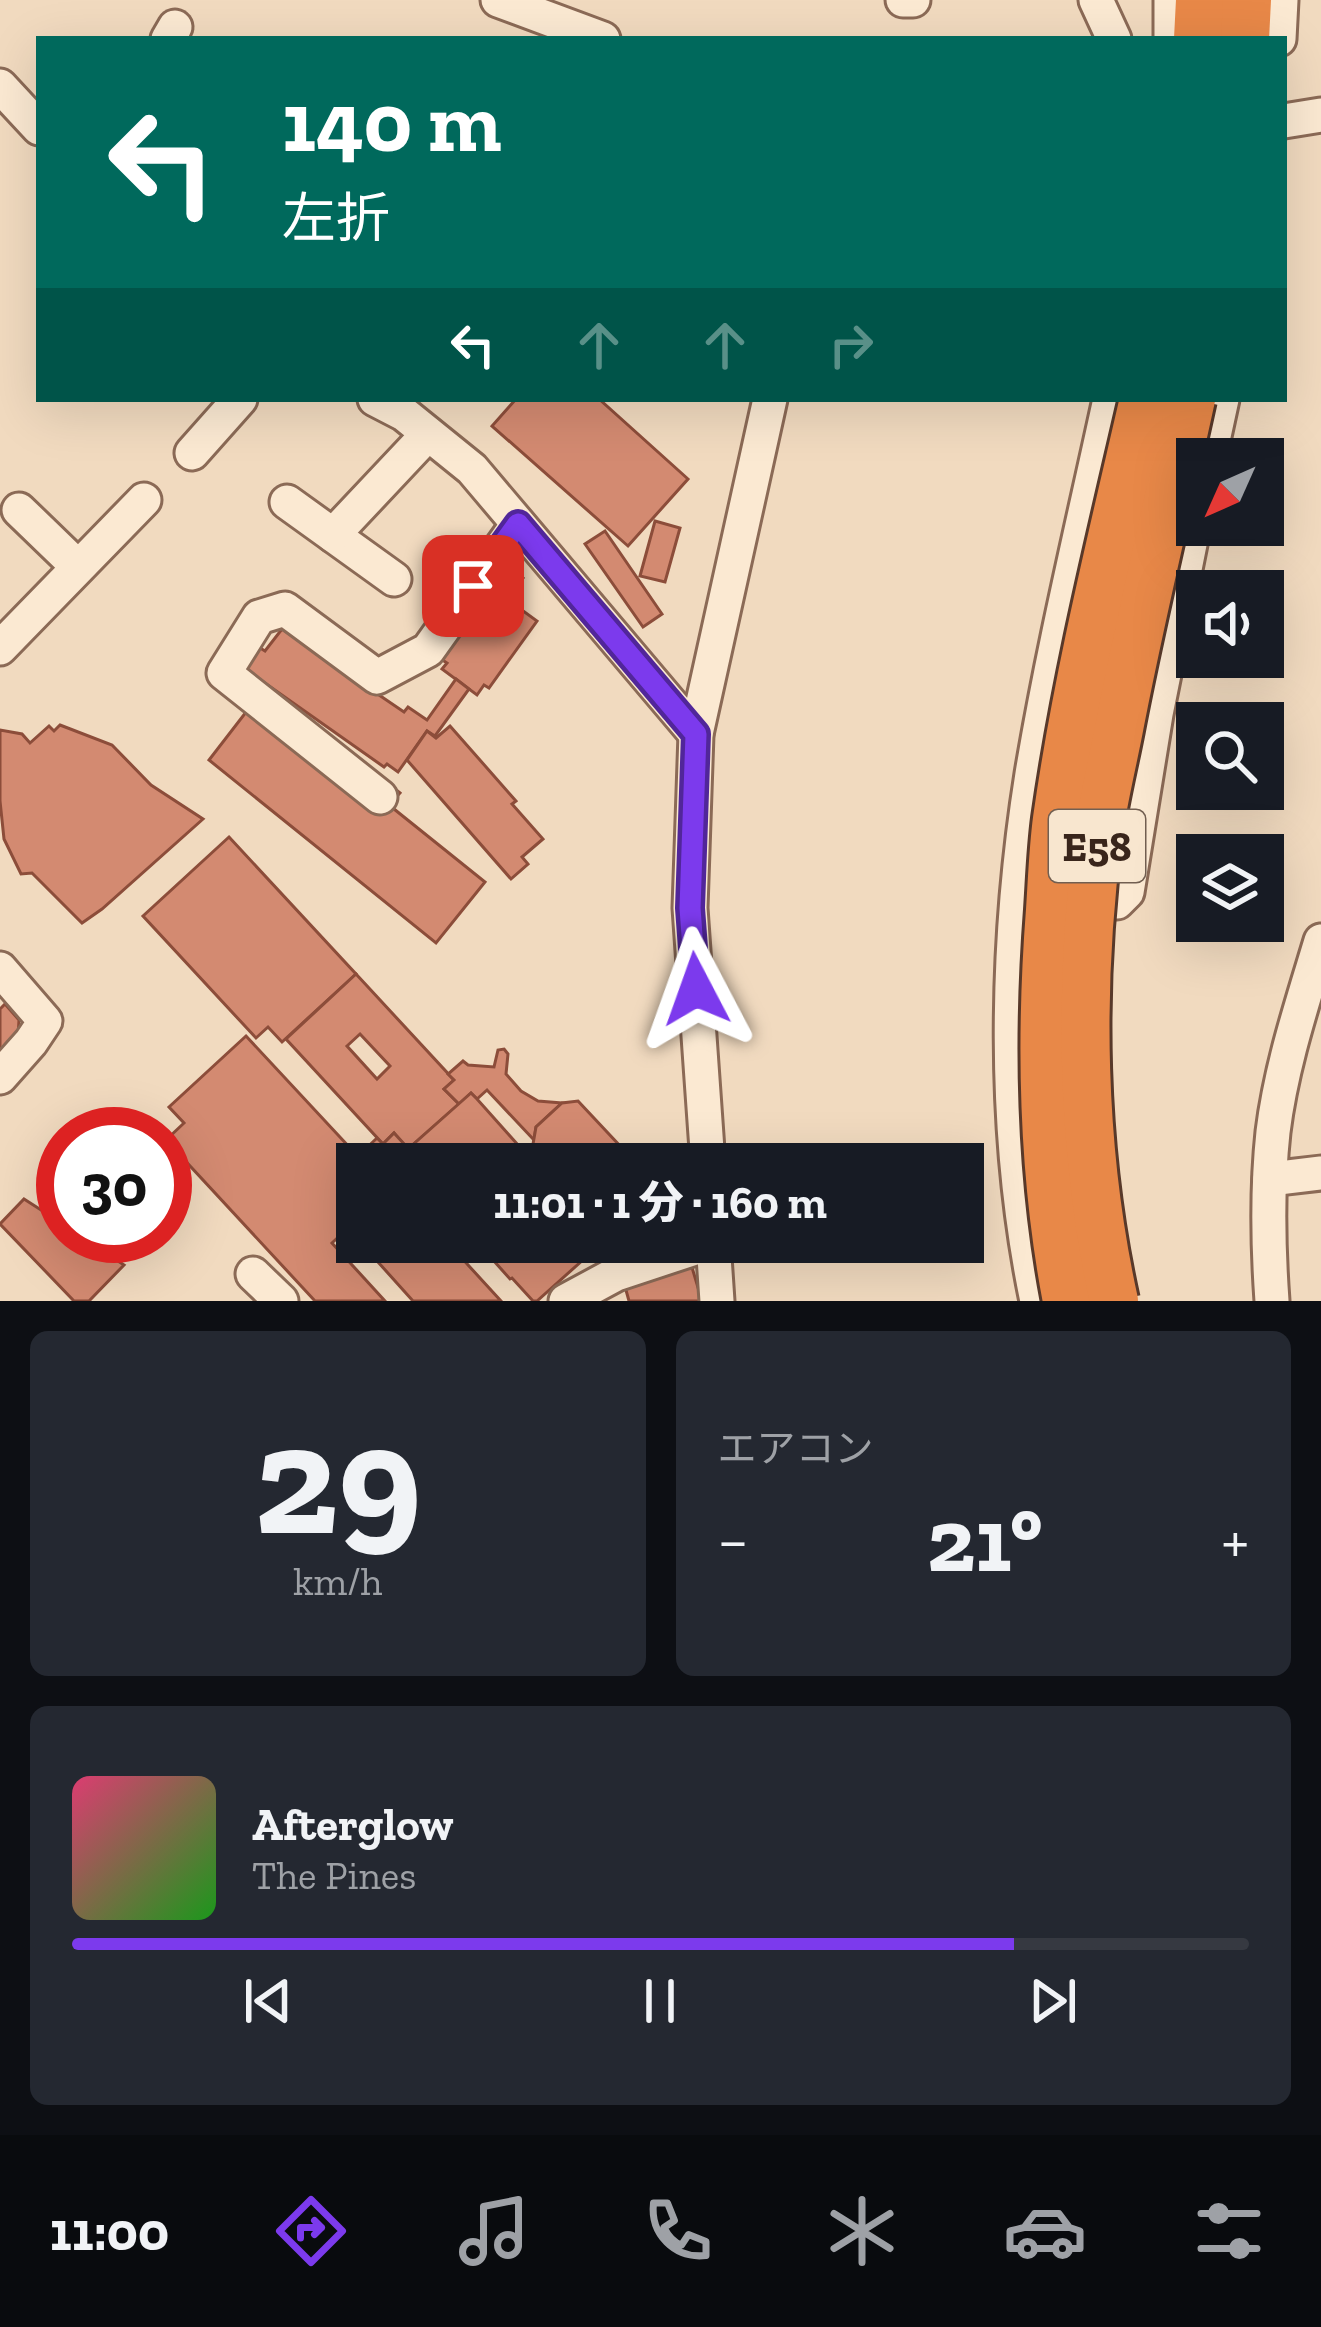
<!DOCTYPE html>
<html lang="ja">
<meta charset="utf-8">
<style>
body{margin:0;font-family:"Zilla Slab","Noto Sans JP",serif;background:#242831;color:#f1f3f6;height:100vh;display:flex;flex-direction:column;font-size:45px;white-space:nowrap}
*{box-sizing:border-box;margin:0}
p{font-size:39px;color:#9ea1a6}
.icon{flex:none;width:66px;height:66px;fill:none;stroke:currentColor;stroke-width:2;stroke-linecap:round;stroke-linejoin:round}
.map{position:relative;height:1301px;overflow:hidden}
.drawer{display:flex;flex-direction:column;gap:30px;padding:30px;background:#0d0f14;flex:1}
.drawer>*{flex:none}
.banner{position:absolute;left:36px;top:36px;width:1251px;height:366px;border-radius:0px;box-shadow:0 12px 48px #0002;background:#00695c;color:#fff;overflow:hidden}
.needle{width:78px;rotate:225deg}
.buttons{position:absolute;left:1176px;top:438px;display:grid;gap:24px}
.buttons a{display:grid;place-items:center;width:108px;height:108px;border-radius:0px;background:#171b24;box-shadow:0 12px 48px #0002;font-size:60px}
.speed{position:absolute;left:36px;top:1107px;display:flex;gap:24px;font-size:60px;font-weight:700;text-align:center}
.speed>*{display:grid;place-content:center;width:156px;height:156px;border-radius:50%;background:#171b24;box-shadow:0 12px 48px #0002;line-height:1}
.speed .limit{border:18px solid #d22;background:#fff;color:#111}
.pin{position:absolute;display:grid;place-items:center;width:102px;height:102px;color:#fff;margin:-51px;border-radius:24px;box-shadow:0 6px 18px #0006}
.me{position:absolute;width:132px;margin:-66px;rotate:356deg;stroke-linejoin:round;filter:drop-shadow(0 0 9px #0008)}
.turn{display:flex;align-items:center;gap:42px;height:252px;padding:0 48px;font-size:54px}
.turn .icon{width:156px;height:156px;stroke-width:2.5}
.turn b{display:block;font-size:84px;line-height:102px}
.lanes{display:flex;align-items:center;height:114px;padding:0 48px;background:#0003;justify-content:center;gap:60px;direction:ltr}
.lanes .off{opacity:.35}
.big{font-size:90px;font-weight:800;line-height:1.1}
.drawer .card{flex:1;display:flex;flex-direction:column;justify-content:center;gap:18px;min-width:0;padding:0 42px;border-radius:18px;background:#242831}
.drawer .dial{align-items:center;gap:0}
.dial b{font-size:156px;line-height:1}
.song{display:flex;align-items:center;gap:36px}
.cover{width:144px;height:144px;border-radius:18px;background:linear-gradient(135deg,hsl(340 70% 55%),hsl(120 70% 35%))}
.played{height:12px;border-radius:6px;background:linear-gradient(90deg,#7c3aed 80%,#363941 80%)}
.keys{display:flex;justify-content:space-around;direction:ltr}
.heat{display:flex;justify-content:space-between;align-items:center;font-size:66px;direction:ltr}
.drawer .tiles{flex:1;display:grid;gap:30px;grid-template-columns:1fr 1fr}
.card:last-child{grid-column:span 2}
.trip{position:absolute;left:336px;top:1143px;width:648px;height:120px;border-radius:0px;background:#171b24;box-shadow:0 12px 48px #0002;font-weight:800;line-height:120px;text-align:center}
.dock{display:flex;height:192px;justify-content:space-around;align-items:center;background:#090b0e;color:#9ea1a6}
.dock .icon{width:84px;height:84px}
.dock .active{color:#7c3aed}
.dock b{font-size:54px;color:#f1f3f6}
.map>svg:first-child{display:block}
.building{fill:#d38a71;stroke:#8c4d3a;stroke-width:3;fill-rule:evenodd}
.lines{fill:none;stroke-linecap:round;stroke-linejoin:round}
.minor-casing{stroke:#8b6a56;stroke-width:39}
.highway-casing{stroke:#58392a;stroke-width:54}
.minor{stroke:#fbe9d2;stroke-width:33}
.highway{stroke:#e88848;stroke-width:48}
.highway-bridge-casing{stroke:#58392a;stroke-width:54;stroke-linecap:butt}
.highway-bridge{stroke:#e88848;stroke-width:48}
.route-casing{stroke:#51269a;stroke-width:30}
.route{stroke:#7c3aed;stroke-width:21}
.labels{text-anchor:middle;dominant-baseline:central;stroke-width:12;stroke-linejoin:round;paint-order:stroke}
.shield{fill:#f8e6cf;stroke:#725f51;stroke-width:3}
.shield-label{font-size:42px;font-weight:bold;fill:#39251b}
</style>
<div class="map">
<svg width="1321" height="1301" viewBox="0 0 1321 1301">
<rect width="100%" height="100%" fill="#f1dabf"/>
<g class="building">
<polygon points="516,399 599,399 688,479 628,546 492,426"/>
<polygon points="655,521 680,528 665,582 640,576"/>
<polygon points="605,531 662,614 643,627 585,544"/>
<polygon points="507,566 523,578 508,600 537,621 489,688 484,685 477,695 442,669 447,663 441,659"/>
<polygon points="282,629 404,712 408,707 427,720 456,679 469,689 435,736 427,731 398,772 387,764 384,767 242,667 257,646 265,651"/>
<polygon points="250,672 400,793 389,805 485,882 436,943 209,760 250,707 233,693"/>
<polygon points="60,725 112,745 151,785 203,819 102,909 82,923 32,873 21,874 4,839 0,801 0,730 22,734 30,743 49,726 54,731"/>
<polygon points="450,726 516,801 512,804 543,839 522,857 528,864 511,879 407,760 427,731 436,738"/>
<polygon points="229,837 356,974 282,1042 268,1027 256,1038 143,916"/>
<path d="M356 974 454 1080 444 1089 459 1104 408 1149 394 1133 383 1144 286 1039ZM360 1034 390 1066 377 1079 347 1046Z"/>
<polygon points="5,1004 19,1020 18,1036 0,1055 0,1009"/>
<polygon points="246,1036 365,1164 357,1164 357,1239 348,1228 332,1243 385,1301 315,1301 166,1140 184,1123 169,1107"/>
<polygon points="504,1049 508,1054 506,1074 521,1091 538,1101 562,1103 536,1127 534,1140 487,1090 477,1099 471,1093 459,1104 444,1089 454,1080 448,1074 463,1061 468,1065 494,1067 498,1050"/>
<polygon points="471,1093 477,1099 535,1164 410,1164 417,1158 408,1149"/>
<polygon points="578,1101 637,1164 552,1164 533,1144 536,1127 562,1103"/>
<polygon points="394,1133 417,1158 410,1164 365,1164 358,1156 377,1138 383,1144"/>
<polygon points="24,1199 63,1224 63,1236 80,1236 124,1265 89,1301 74,1301 0,1224"/>
<polygon points="360,1242 447,1242 501,1301 413,1301"/>
<polygon points="477,1242 603,1242 537,1301 533,1301 512,1278 510,1279"/>
<polygon points="691,1264 702,1301 629,1301 624,1283"/>
</g>
<g class="lines">
<defs>
<g id="minor">
<polyline points="498,0 603,39"/>
<polyline points="903,0 913,0"/>
<polyline points="1096,0 1114,39"/>
<polyline points="168,39 175,27"/>
<polyline points="1171,39 1171,0"/>
<polyline points="1279,39 1281,0"/>
<polyline points="0,86 39,128"/>
<polyline points="1284,121 1321,115"/>
<polyline points="375,399 404,414 472,469 696,734"/>
<polyline points="192,453 240,399"/>
<polyline points="1209,459 1222,399"/>
<polyline points="287,502 394,579"/>
<polyline points="19,510 78,567"/>
<polyline points="333,535 428,434"/>
<polyline points="0,648 144,500"/>
<polyline points="380,797 224,673 259,617 285,609 377,677 428,650 518,524"/>
<polyline points="1074,902 1117,902 1127,892 1156,714 1197,509"/>
<polyline points="0,969 45,1021 31,1042 0,1077"/>
<polyline points="708,1164 690,908 696,734 770,399"/>
<polyline points="1270,1179 1321,1173"/>
<polyline points="713,1242 717,1301"/>
<polyline points="253,1274 281,1301"/>
<polyline points="566,1301 616,1274 713,1242"/>
<path d="M1037 1301C1002 1133 1005 944 1032 774 1053 648 1083 524 1110 399"/>
<path d="M1272 1301C1268 1245 1267 1188 1273 1132 1281 1067 1302 1004 1321 941"/>
</g>
<g id="highway">
<polyline points="1198,39 1200,0"/>
<polyline points="1245,39 1247,0"/>
</g>
</defs>
<use href="#minor" class="minor-casing"/>
<use href="#highway" class="highway-casing"/>
<use href="#minor" class="minor"/>
<use href="#highway" class="highway"/>
<defs>
<g id="highway-bridge">
<path d="M1067 1301C1042 1172 1040 1040 1050 910 1052 880 1053 849 1057 819 1077 678 1112 538 1144 399"/>
<path d="M1114 1301C1081 1151 1078 989 1098 837 1103 801 1112 765 1119 729 1140 619 1167 509 1191 399"/>
</g>
</defs>
<use href="#highway-bridge" class="highway-bridge-casing"/>
<use href="#highway-bridge" class="highway-bridge"/>
</g>
<g class="lines">
<defs>
<polyline id="route" points="473,586 518,524 696,734 690,908 696,989"/>
</defs>
<use href="#route" class="route-casing"/>
<use href="#route" class="route"/>
</g>
<g class="labels">
<rect class="shield" x="1049" y="810" width="96" height="72" rx="9"/>
<g class="shield-label">
<text x="1097" y="846">E58</text>
</g>
</g>
</svg>
<div class="buttons">
<a><svg class="needle" viewBox="-14 -14 28 28"><path d="M0-13l5 13h-10z" fill="#e53935"/><path d="M0 13l5-13h-10z" fill="#9ea1a6"/></svg></a>
<a><svg class="icon" aria-label="sound" viewBox="0 0 24 24"><path d="M4 9h4l5-4v14l-5-4H4zM17 9q2 3 0 6"/></svg></a>
<a><svg class="icon" aria-label="search" viewBox="0 0 24 24"><circle cx="10" cy="10" r="6"/><path d="M15 15l6 6"/></svg></a>
<a><svg class="icon" aria-label="layers" viewBox="0 0 24 24"><path d="M12 4l9 5-9 5-9-5zM3 14l9 5 9-5"/></svg></a>
</div>
<div class="speed"><div class="limit">30</div></div>
<div class="pin" style="left:473px;top:586px;background:#d93025"><svg class="icon" aria-label="arrive" viewBox="0 0 24 24"><path d="M6 21V4h12l-3 4 3 4H6"/></svg></div>
<svg class="me" style="left:696px;top:989px" viewBox="-20 -20 40 40"><path d="M0-17L14 15 0 8-14 15z" fill="#7c3aed" stroke="#fff" stroke-width="4"/></svg>
<div class="trip">11:01 · 1 分 · 160 m</div>
<div class="banner">
<div class="turn"><svg class="icon" aria-label="left" viewBox="0 0 24 24"><path d="M17 20v-9H6M10 6l-5 5 5 5"/></svg><div><b>140 m</b>左折</div></div>
<div class="lanes"><svg class="icon" aria-label="left" viewBox="0 0 24 24"><path d="M17 20v-9H6M10 6l-5 5 5 5"/></svg><svg class="icon off" aria-label="ahead" viewBox="0 0 24 24"><path d="M12 20V5M6 11l6-6 6 6"/></svg><svg class="icon off" aria-label="ahead" viewBox="0 0 24 24"><path d="M12 20V5M6 11l6-6 6 6"/></svg><svg class="icon off" aria-label="right" viewBox="0 0 24 24"><path d="M7 20v-9h11M14 6l5 5-5 5"/></svg></div>
</div>
</div>
<section class="drawer">
<div class="tiles">
<div class="card dial"><b>29</b><p>km/h</p></div>
<div class="card"><p>エアコン</p>
<div class="heat"><a>−</a><b class="big">21°</b><a>+</a></div>
</div>
<div class="card">
<div class="song"><i class="cover"></i><div><b>Afterglow</b><p>The Pines</p></div></div>
<div class="played"></div>
<div class="keys"><svg class="icon" aria-label="previous" viewBox="0 0 24 24"><path d="M18 5L8 12l10 7zM5 5v14"/></svg><svg class="icon" aria-label="pause" viewBox="0 0 24 24"><path d="M8 5v14M16 5v14"/></svg><svg class="icon" aria-label="next" viewBox="0 0 24 24"><path d="M6 5l10 7-10 7zM19 5v14"/></svg></div>
</div>
</div>
</section>
<nav class="dock">
<b>11:00</b>
<svg class="icon active" aria-label="directions" viewBox="0 0 24 24"><path d="M12 3l9 9-9 9-9-9zM9 14v-3h6M13 9l2 2-2 2"/></svg>
<svg class="icon" aria-label="music" viewBox="0 0 24 24"><path d="M9 18V5l10-2v13"/><circle cx="6" cy="18" r="3"/><circle cx="16" cy="16" r="3"/></svg>
<svg class="icon" aria-label="phone" viewBox="0 0 24 24"><path d="M5 4h4l2 5-3 2q2 4 5 5l2-3 5 2v4C11 20 4 13 5 4z"/></svg>
<svg class="icon" aria-label="climate" viewBox="0 0 24 24"><path d="M12 3v18M4 7l16 10M4 17L20 7"/></svg>
<svg class="icon" aria-label="car" viewBox="0 0 24 24"><path d="M5 17H2v-5l4-1 3-4h7l3 4 3 1v5h-3M9 17h6M6 11h13"/><circle cx="7" cy="17" r="2"/><circle cx="17" cy="17" r="2"/></svg>
<svg class="icon" aria-label="filters" viewBox="0 0 24 24"><path d="M4 7h16M4 17h16"/><circle cx="9" cy="7" r="2"/><circle cx="15" cy="17" r="2"/></svg>
</nav>
